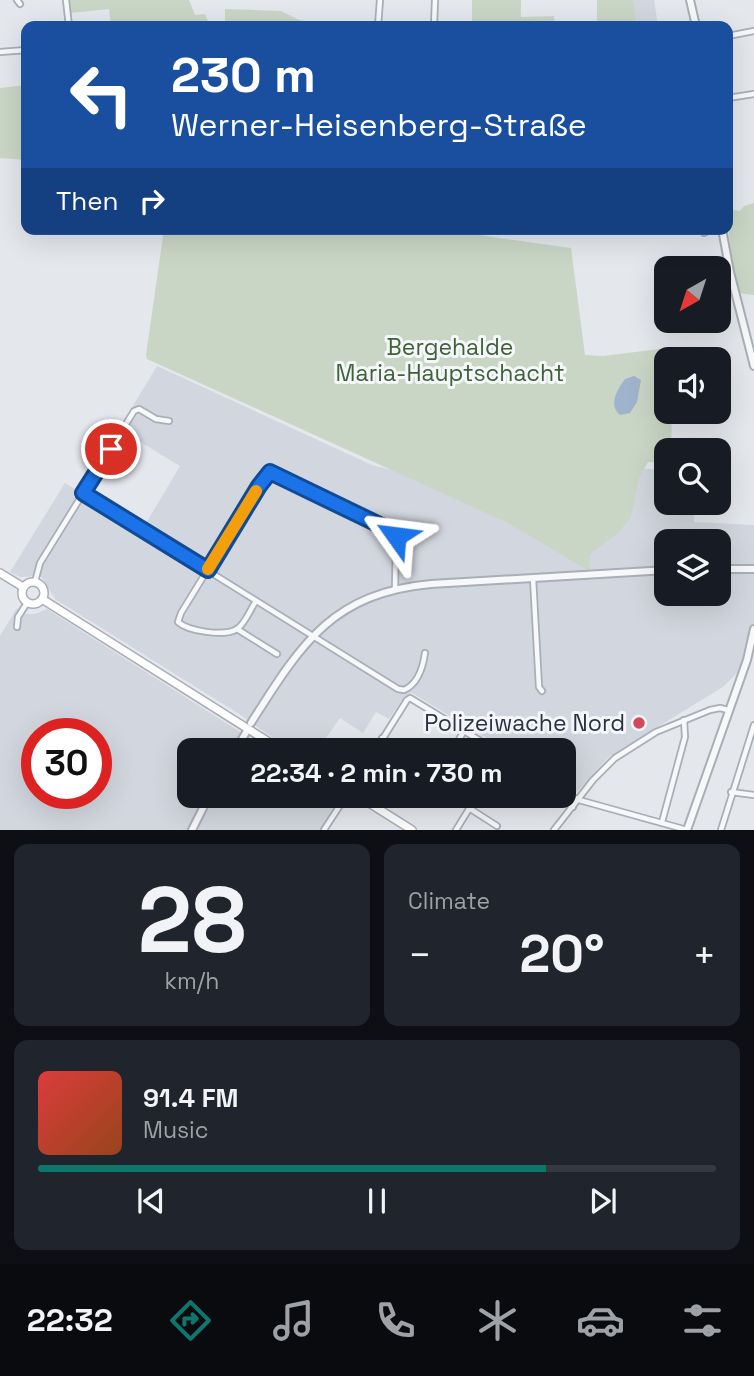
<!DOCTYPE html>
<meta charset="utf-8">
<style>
body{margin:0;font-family:"Space Grotesk",sans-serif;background:#20242c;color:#f1f3f6;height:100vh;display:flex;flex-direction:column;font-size:26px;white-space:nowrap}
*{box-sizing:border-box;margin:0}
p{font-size:23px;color:#9ea1a6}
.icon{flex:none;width:38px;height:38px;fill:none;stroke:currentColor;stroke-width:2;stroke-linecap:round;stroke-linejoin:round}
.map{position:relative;height:830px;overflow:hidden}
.sheet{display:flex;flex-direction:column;gap:14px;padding:14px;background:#0d0f14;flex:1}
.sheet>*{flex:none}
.banner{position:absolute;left:21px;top:21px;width:712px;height:214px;border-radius:14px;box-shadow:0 7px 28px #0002;background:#1a4fa0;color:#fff;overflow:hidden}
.needle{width:46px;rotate:219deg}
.tools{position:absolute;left:654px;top:256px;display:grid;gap:14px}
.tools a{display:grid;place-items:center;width:77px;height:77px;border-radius:14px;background:#171b24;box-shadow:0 7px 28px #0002;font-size:35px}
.speed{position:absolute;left:21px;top:718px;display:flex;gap:14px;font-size:35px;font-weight:700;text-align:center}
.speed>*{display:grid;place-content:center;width:91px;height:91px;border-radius:50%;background:#171b24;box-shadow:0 7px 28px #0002;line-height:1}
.speed .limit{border:10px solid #d22;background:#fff;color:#111}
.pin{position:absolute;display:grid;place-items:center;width:60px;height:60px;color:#fff;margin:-30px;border:4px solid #fff;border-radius:50%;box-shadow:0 2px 7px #0007}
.me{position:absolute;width:77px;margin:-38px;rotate:301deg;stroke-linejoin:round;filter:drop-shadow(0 0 5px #0008)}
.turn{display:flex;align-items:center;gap:24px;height:147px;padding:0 35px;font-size:32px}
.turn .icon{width:91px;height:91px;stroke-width:2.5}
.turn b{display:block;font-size:49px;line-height:60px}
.then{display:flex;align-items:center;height:66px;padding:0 35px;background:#0003;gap:14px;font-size:26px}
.big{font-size:52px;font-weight:700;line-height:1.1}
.sheet .card{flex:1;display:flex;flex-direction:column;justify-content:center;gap:10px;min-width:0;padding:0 24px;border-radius:14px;background:#20242c}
.sheet .dial{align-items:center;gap:0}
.dial b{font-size:91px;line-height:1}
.song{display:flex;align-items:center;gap:21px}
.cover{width:84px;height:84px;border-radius:10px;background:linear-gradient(135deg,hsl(0 70% 55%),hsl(20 70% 35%))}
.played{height:7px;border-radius:4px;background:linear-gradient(90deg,#0f766e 75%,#363941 75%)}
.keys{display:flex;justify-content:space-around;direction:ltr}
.heat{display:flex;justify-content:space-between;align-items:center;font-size:38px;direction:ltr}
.sheet .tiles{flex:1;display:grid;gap:14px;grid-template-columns:1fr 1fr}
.card:last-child{grid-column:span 2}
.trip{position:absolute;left:177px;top:738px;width:399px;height:70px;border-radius:14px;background:#171b24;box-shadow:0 7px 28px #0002;font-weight:700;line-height:70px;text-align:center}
.dock{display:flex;height:112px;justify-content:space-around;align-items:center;background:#090b0e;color:#9ea1a6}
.dock .icon{width:49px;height:49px}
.dock .current{color:#0f766e}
.dock b{font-size:32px;color:#f1f3f6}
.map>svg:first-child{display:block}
.built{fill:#d2d6de;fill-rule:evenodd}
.green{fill:#c9d6c5}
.water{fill:#9fb4cc}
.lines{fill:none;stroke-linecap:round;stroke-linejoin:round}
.minor-casing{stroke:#a9aeb7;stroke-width:8}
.tertiary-casing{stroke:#a9aeb7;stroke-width:10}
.secondary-casing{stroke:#a9aeb7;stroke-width:10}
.minor{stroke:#f7f8fa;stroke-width:4.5}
.tertiary{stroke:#f7f8fa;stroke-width:6}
.secondary{stroke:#fff;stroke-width:7}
.route-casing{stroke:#114b97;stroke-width:18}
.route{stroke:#1a73e8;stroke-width:12}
.slow{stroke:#f59e0b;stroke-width:12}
.poi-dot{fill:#d1495b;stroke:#f4f6f9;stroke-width:2.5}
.labels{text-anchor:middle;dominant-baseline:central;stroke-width:6;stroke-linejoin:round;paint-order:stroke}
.park-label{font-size:23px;fill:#3f6138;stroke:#f4f6f9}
.poi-label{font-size:23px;fill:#2b3445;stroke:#f4f6f9;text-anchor:end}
</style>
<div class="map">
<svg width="754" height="830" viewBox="0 0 754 830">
<rect width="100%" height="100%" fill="#e4e7ec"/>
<g class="built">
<polygon points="633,0 654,0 658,26 637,26"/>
<path d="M157 366 372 465 400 472 635 468 667 470V502H694V522L754 525V651L751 659 723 687 610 756 577 792 564 784V751H508L412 693 404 697 389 719 376 712 363 733 340 718 317 751H292L239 714 55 599 41 576 20 577 10 572 65 483 142 530 180 466 119 429ZM667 541H719V593H667Z"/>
<path d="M17 608 25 614H35L47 609 237 730 273 751H189V796H341L320 830H0V636ZM37 733H96V793H37Z"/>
</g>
<g class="green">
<polygon points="69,0 189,0 195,15 205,14 210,26 111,26 109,9 70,13"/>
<polygon points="472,0 521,0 521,17 554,16 555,26 472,26"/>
<polygon points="597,0 633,0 637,26 597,26"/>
<polygon points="225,9 281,11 299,20 334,26 225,26"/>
<polygon points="26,85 26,160 0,158 0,88"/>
<path d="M754 203V295L739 293C732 265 728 237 728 209L740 211 744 206Z"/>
<polygon points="164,229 455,229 485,236 571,248 585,355 603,356 659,349 658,356 674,357 674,359 667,359 667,411 672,411 671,450 667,450 667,463 648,462 639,478 631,517 618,533 590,554 589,571 508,523 147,359 146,355"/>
</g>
<path class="water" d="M634 376 641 380 637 402 630 413 620 415C608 405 617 390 625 379Z"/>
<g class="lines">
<defs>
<g id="minor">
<polyline points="17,0 20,4"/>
<polyline points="66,0 69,26"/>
<polyline points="378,26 380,0"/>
<polyline points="434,26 435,0"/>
<polyline points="728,36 754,31"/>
<polyline points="0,52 26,50"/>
<polyline points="728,98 754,94"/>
<polyline points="700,229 704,233 711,229"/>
<path d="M83 493 398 689 404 690C418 684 423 667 425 653"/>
<polyline points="533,578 539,687 542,691"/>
<polyline points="35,582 40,563 134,411 139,409 156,419 169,421"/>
<path d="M256 601C251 608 245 624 237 629 224 637 188 631 178 622L181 613 259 486 270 472H275L394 532 396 536 395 589"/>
<polyline points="17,627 18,617 27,603"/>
<polyline points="237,629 277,654"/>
<polyline points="382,738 402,751"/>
<polyline points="375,751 407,700 410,698 497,751"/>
<polyline points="452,751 464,731"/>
<polyline points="564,792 579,800 687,830"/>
<polyline points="731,792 754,795"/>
<polyline points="515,796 519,798"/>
<polyline points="538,796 553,804 559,800"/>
<polyline points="553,796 573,807"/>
<polyline points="469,808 497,826"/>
<polyline points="662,822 685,737 684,720"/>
<polyline points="324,830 346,796"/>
<polyline points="456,830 477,796"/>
<polyline points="554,830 593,780 615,758 656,732 710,710 720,708 728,710"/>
<polyline points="721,830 754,725"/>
</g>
<g id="tertiary">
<polyline points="690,0 696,26"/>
<polyline points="722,229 730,272 754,366"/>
<polyline points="719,569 754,569"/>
<path d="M251 723C300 646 331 593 431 584L667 570"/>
<polyline points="235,751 248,729"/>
<polyline points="192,830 209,796"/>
<polyline points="687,830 747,660 754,629"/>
</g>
<g id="secondary">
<polyline points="0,573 23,587"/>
<circle cx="33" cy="593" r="11"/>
<polyline points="42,599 283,751"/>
<polyline points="358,796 412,830"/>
</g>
</defs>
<use href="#minor" class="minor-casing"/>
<use href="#tertiary" class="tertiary-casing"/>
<use href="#secondary" class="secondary-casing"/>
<use href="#minor" class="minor"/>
<use href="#tertiary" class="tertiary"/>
<use href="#secondary" class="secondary"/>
</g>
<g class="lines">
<defs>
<polyline id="route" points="111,449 83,493 208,570 259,486 270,472 394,532 396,536"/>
</defs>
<use href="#route" class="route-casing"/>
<use href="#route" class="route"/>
<polyline class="slow" points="208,569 256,491"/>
</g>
<circle class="poi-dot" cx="639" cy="723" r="7"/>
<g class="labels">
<g class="park-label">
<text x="450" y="347">Bergehalde<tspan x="450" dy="26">Maria-Hauptschacht</tspan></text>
</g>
<g class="poi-label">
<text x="625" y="723">Polizeiwache Nord</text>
</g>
</g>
</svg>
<div class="tools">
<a><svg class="needle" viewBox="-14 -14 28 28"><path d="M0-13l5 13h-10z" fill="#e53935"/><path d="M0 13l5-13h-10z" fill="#9ea1a6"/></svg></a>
<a><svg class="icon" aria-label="sound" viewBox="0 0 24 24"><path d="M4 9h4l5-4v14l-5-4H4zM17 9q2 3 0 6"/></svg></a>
<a><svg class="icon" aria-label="search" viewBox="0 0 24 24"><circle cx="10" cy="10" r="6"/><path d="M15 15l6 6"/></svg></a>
<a><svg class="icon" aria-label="layers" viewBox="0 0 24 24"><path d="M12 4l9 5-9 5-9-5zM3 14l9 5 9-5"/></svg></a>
</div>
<div class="speed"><div class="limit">30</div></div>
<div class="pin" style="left:111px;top:449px;background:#d93025"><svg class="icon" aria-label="arrive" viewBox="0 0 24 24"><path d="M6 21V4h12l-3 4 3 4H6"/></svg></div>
<svg class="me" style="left:396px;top:536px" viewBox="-20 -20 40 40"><path d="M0-17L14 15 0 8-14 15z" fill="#1a73e8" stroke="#fff" stroke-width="4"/></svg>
<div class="trip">22:34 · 2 min · 730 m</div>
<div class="banner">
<div class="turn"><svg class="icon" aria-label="left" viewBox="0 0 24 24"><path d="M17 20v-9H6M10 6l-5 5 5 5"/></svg><div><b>230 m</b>Werner-Heisenberg-Straße</div></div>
<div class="then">Then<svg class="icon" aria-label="right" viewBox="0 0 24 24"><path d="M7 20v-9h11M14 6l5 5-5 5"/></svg></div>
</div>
</div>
<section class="sheet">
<div class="tiles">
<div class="card dial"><b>28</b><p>km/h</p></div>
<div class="card"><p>Climate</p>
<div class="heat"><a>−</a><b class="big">20°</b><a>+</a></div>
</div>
<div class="card">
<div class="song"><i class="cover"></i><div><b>91.4 FM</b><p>Music</p></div></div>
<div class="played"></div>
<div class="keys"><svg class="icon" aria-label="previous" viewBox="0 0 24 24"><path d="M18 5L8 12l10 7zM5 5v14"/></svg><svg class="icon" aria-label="pause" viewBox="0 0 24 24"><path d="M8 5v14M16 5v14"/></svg><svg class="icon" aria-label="next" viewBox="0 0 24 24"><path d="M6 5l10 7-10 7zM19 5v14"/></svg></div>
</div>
</div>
</section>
<nav class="dock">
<b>22:32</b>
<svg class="icon current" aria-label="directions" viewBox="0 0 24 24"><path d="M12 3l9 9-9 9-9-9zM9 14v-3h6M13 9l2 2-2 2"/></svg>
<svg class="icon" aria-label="music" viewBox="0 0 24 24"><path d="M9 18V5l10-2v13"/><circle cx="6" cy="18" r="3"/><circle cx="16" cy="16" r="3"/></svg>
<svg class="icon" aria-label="phone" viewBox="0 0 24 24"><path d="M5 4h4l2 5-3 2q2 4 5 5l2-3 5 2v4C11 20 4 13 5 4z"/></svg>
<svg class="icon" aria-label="climate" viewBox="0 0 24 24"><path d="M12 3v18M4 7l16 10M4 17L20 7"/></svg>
<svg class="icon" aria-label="car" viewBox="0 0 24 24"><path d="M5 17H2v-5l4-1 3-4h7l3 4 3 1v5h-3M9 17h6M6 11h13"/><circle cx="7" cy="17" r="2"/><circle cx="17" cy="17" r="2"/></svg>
<svg class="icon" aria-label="filters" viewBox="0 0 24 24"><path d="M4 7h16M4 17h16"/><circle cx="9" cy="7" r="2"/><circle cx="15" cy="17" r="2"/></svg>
</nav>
